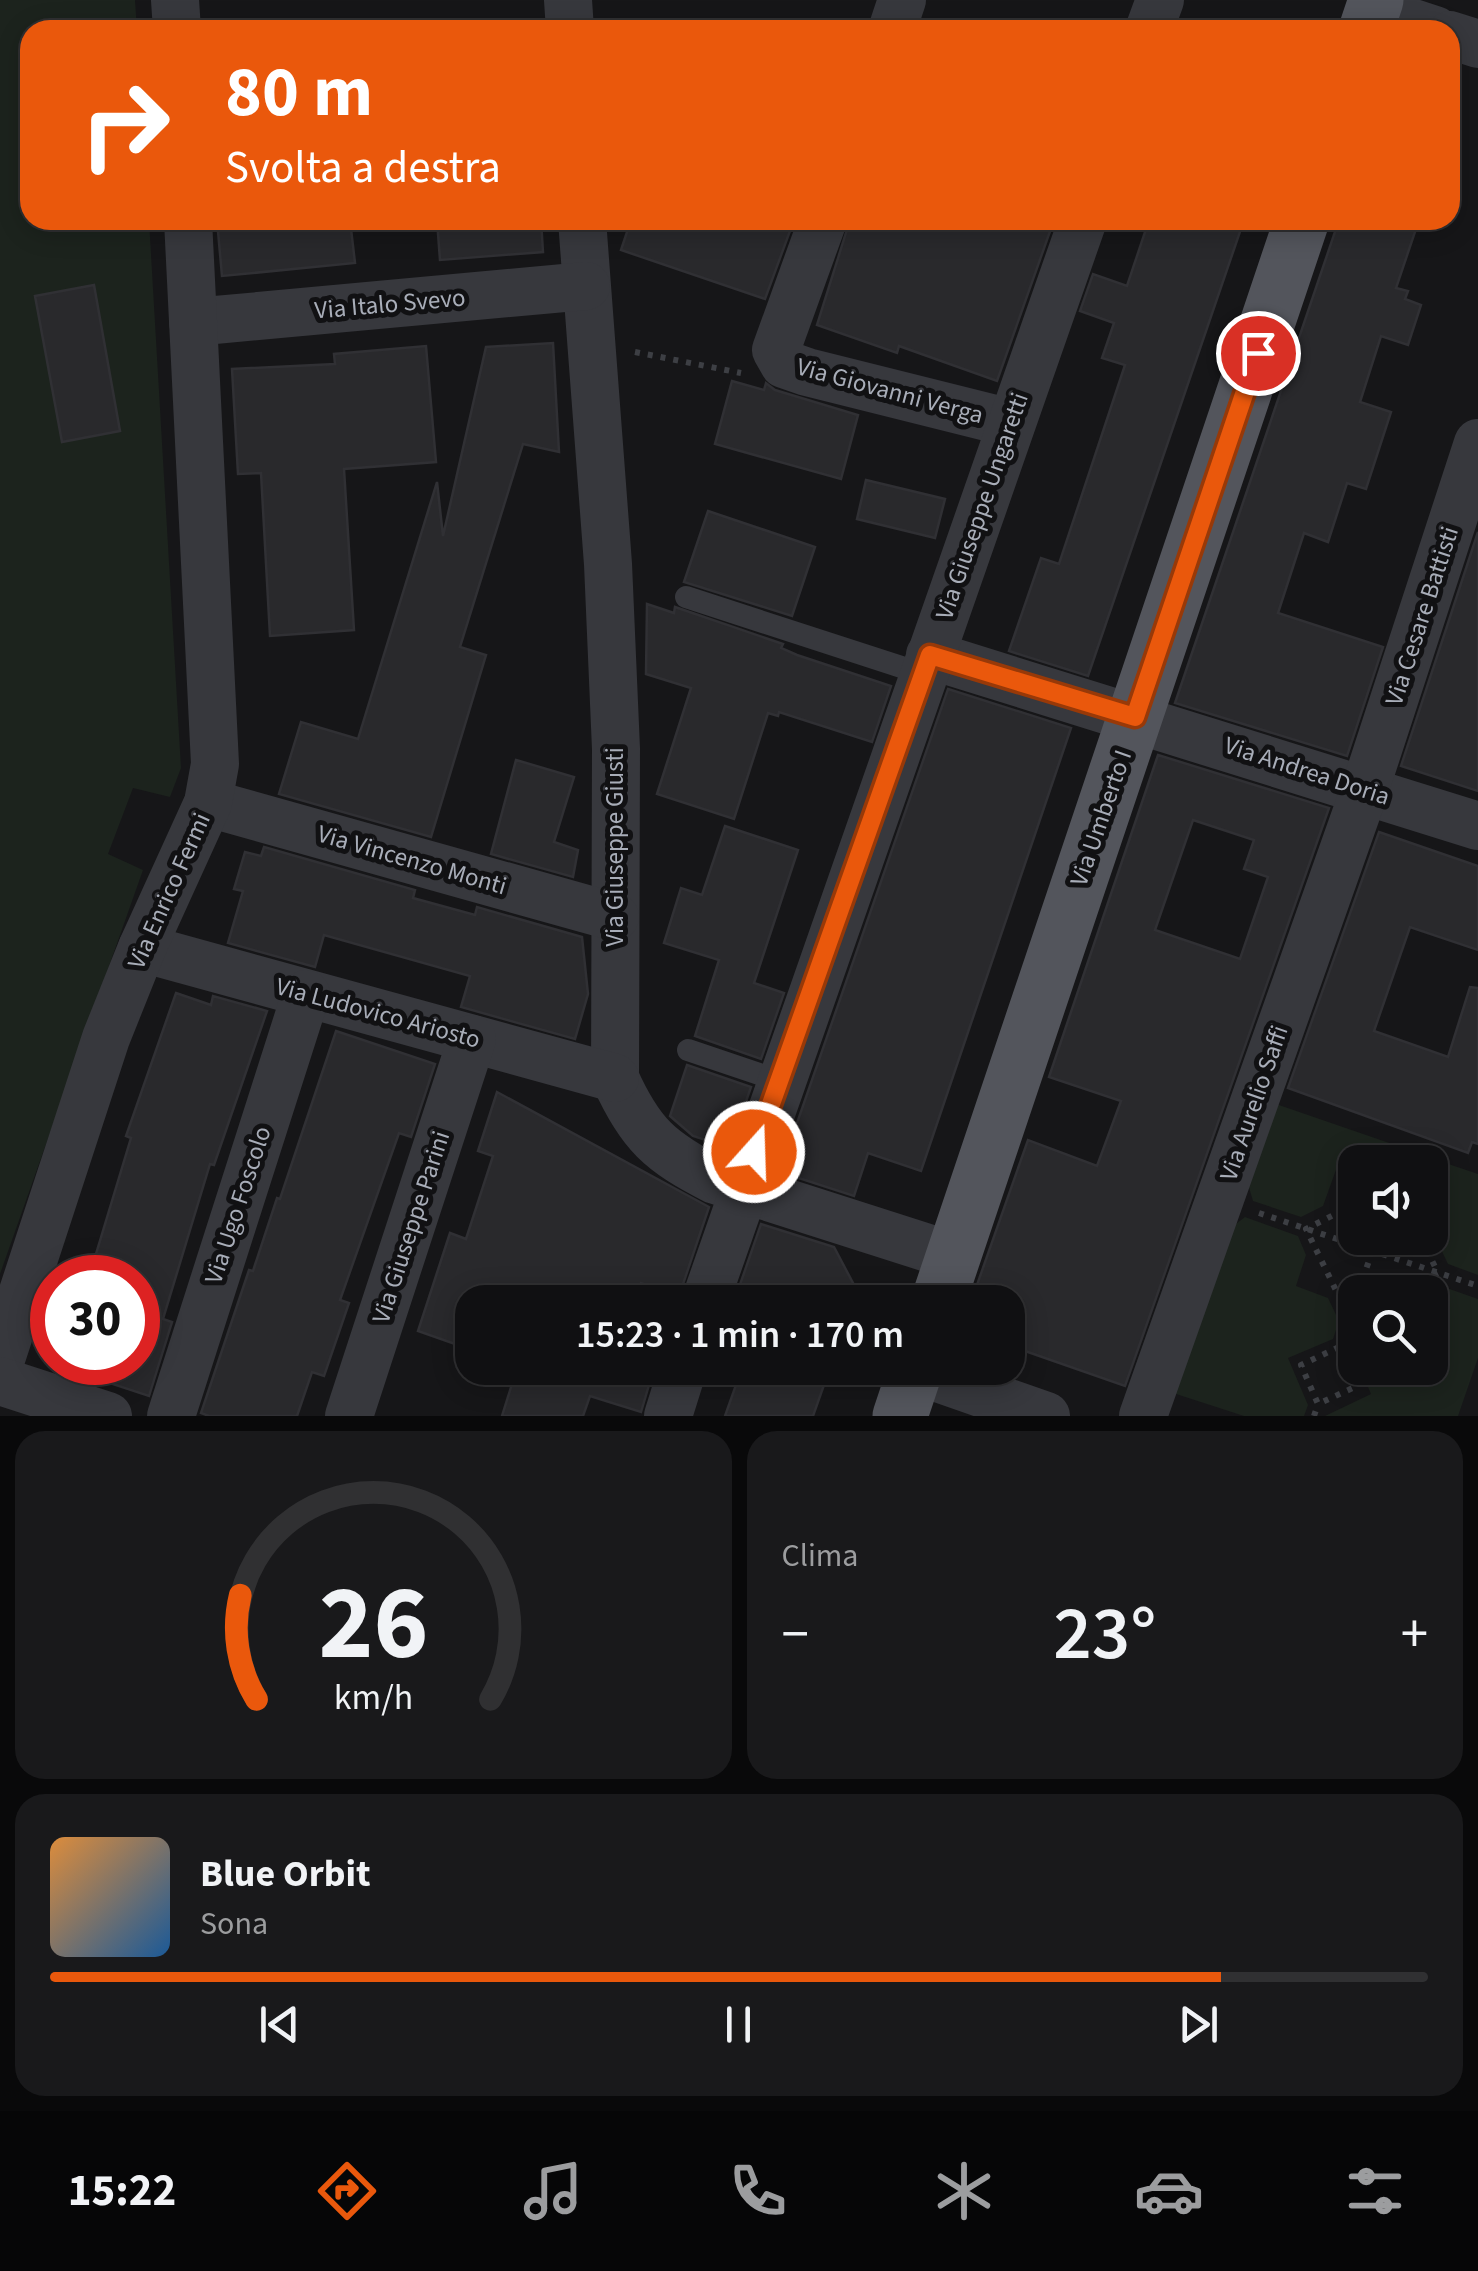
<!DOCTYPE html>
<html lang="it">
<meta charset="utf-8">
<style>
body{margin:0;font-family:"Source Sans 3",sans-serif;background:#19191b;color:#f1f3f6;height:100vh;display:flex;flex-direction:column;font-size:38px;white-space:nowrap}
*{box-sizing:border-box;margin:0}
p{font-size:32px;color:#9c9d9f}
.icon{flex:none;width:55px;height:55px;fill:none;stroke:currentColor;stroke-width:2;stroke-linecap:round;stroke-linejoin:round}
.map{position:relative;height:1416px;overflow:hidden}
.side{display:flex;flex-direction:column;gap:15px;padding:15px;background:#09090a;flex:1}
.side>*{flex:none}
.top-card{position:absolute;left:20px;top:20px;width:1440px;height:210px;border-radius:30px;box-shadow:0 5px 25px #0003,0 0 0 2px #303032;background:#ea580c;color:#fff;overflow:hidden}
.fabs{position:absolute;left:1338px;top:1145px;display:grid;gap:20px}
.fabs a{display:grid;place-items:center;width:110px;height:110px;border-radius:20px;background:#101012;box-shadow:0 5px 25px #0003,0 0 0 2px #303032;font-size:50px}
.speed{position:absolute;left:30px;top:1255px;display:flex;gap:20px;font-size:50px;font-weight:700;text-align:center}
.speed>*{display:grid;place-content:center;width:130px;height:130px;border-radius:50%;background:#101012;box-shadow:0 5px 25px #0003,0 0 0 2px #303032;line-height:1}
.speed .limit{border:15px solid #d22;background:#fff;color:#111}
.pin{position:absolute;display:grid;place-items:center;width:85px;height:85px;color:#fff;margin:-42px;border:5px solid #fff;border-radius:50%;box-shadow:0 2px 10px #0007}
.me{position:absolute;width:110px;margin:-55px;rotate:20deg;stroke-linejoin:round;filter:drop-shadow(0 0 8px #0008)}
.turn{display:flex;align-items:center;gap:35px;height:210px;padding:0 40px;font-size:45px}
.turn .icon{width:130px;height:130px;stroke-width:2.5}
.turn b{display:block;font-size:70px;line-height:85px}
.big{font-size:75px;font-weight:600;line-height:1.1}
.side .card{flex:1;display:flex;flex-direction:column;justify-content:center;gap:15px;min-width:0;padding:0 35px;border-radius:30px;background:#19191b}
.side .dial{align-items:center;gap:0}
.dial svg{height:260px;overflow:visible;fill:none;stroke:#303032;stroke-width:7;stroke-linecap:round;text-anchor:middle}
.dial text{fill:#f1f3f6;stroke:none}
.song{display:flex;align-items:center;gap:30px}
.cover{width:120px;height:120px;border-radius:15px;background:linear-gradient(135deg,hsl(30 70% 55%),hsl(210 70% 35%))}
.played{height:10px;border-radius:5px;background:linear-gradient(90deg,#ea580c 85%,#303032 85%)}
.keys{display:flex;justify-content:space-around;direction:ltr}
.heat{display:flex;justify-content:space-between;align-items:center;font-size:55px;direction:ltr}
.side .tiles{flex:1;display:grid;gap:15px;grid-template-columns:1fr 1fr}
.card:last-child{grid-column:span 2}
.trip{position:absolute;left:455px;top:1285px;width:570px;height:100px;border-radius:30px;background:#101012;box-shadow:0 5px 25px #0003,0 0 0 2px #303032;font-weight:600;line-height:100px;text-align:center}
.tabs{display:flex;height:160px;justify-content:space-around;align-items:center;background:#060607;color:#9c9d9f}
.tabs .icon{width:70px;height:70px}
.tabs .active{color:#ea580c}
.tabs b{font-size:45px;color:#f1f3f6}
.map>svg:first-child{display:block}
.green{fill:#1c231d}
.building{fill:#29292c;stroke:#303034;stroke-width:2.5;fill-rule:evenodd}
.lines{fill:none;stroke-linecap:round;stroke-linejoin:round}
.path{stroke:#3d3f44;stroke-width:6;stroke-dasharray:5 8;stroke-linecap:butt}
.lane{stroke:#37383d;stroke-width:22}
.street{stroke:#37383d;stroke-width:48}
.primary{stroke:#53555c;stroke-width:55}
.route-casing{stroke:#983908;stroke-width:25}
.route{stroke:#ea580c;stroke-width:18}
.labels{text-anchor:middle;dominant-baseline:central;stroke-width:10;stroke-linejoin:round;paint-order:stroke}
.street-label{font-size:25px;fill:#a8adb8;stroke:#111113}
</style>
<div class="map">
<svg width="1478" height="1416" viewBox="0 0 1478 1416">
<rect width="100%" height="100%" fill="#161618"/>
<g class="green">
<polygon points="0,0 135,0 137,30 30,30 30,220 149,220 181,768 170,797 133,788 108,854 143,870 0,1274"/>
<polygon points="1276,1104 1398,1146 1392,1162 1355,1162 1355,1174 1337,1167 1323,1206 1301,1217 1253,1201 1248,1184"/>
<polygon points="1416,1153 1478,1174 1478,1275 1448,1264 1438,1243 1450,1207 1430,1200 1430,1162 1413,1162"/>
<polygon points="1245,1217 1298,1236 1306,1255 1296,1286 1328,1298 1339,1321 1333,1339 1288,1358 1308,1405 1304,1416 1244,1416 1173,1393 1232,1227"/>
<polygon points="1441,1286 1478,1299 1478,1358 1458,1416 1325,1416 1371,1394 1360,1368 1430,1368 1428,1292"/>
</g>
<g class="building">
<polygon points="217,220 350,220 355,263 222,276"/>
<polygon points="437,220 541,220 543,252 440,260"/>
<polygon points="631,220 794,220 765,299 621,250"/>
<polygon points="850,220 1054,220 997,381 899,346 897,353 817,325"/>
<polygon points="1149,220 1244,220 1088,676 1009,651 1041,558 1059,564 1125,365 1102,358 1114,323 1080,311 1093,274 1127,286"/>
<polygon points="1339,220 1419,220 1396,288 1408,291 1405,299 1421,305 1408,345 1381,336 1360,402 1391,412 1366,489 1347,483 1328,542 1304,533 1278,613 1383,647 1347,756 1175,703"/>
<polygon points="94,285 120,431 62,442 35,296"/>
<polygon points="553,343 559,452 523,444 460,647 486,655 431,837 279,794 301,722 358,739 437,482 443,536 486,347"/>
<polygon points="426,346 436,462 344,469 354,630 270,636 261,473 238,474 232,369 335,364 334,354"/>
<polygon points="732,381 764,390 766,383 775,390 858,415 841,479 715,444"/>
<polygon points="866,480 945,499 935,538 857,519"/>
<polygon points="708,511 815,547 792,616 684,582"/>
<polygon points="1478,532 1478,791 1401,766"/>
<polygon points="647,604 674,613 675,607 783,644 781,648 797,655 891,686 872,742 779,712 778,716 768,713 734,819 657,794 691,688 646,674"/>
<polygon points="948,689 1071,728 921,1171 868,1153 854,1196 780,1172"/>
<path d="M1158 755 1329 808 1125 1386 1008 1345V1302H971L1028 1140 1097 1166 1121 1101 1049 1077ZM1193 820 1254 840 1244 869 1268 877 1240 959 1155 930Z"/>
<polygon points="516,760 574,777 554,842 578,850 573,877 491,854"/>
<polygon points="725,826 798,850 754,983 784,993 761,1059 695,1036 719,960 664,943 681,888 702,895"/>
<polygon points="1379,832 1478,866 1478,950 1410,927 1374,1031 1448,1057 1470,987 1478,988 1478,1144 1472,1142 1468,1153 1288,1088"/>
<polygon points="264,847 415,890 413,898 475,915 477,907 582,937 588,994 575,1039 461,1007 470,976 324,935 315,967 228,943 243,891 234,889 245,852 261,856"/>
<polygon points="176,993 211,1005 213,996 267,1011 214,1165 210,1164 163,1319 172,1322 149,1396 67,1369 68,1362 138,1362 138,1277 93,1264 131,1138 126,1136"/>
<polygon points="336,1031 435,1064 411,1137 399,1133 340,1300 349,1303 324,1376 312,1372 297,1416 209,1416 201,1413 249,1270 253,1271 277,1198 280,1199"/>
<polygon points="687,1065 751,1087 730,1148 693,1136 670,1116"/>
<polygon points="497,1092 709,1207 679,1296 641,1283 635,1302 472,1302 472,1350 418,1331 450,1233 466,1239 493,1156 478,1151"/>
<polygon points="761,1224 834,1247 863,1302 734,1302"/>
<polygon points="517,1368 654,1368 641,1412 590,1396 583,1416 502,1416"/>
<polygon points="742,1368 830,1368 813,1416 725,1416"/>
</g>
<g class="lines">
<g class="path">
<polyline points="635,352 741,373"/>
<polyline points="1403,1162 1410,1142"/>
<polyline points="1355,1204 1306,1229 1349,1317 1355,1314"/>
<polyline points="1259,1213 1478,1286"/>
<polyline points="1358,1292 1377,1238"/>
<polyline points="1398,1292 1438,1273 1421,1238"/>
<polyline points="1339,1347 1301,1365 1318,1404 1357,1386 1339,1347 1355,1300"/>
<polyline points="1314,1416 1318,1404"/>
</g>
<g class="lane">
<polyline points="686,597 923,674"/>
<polyline points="688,1050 780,1081"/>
</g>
<g class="street">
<polyline points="175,0 177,30"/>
<polyline points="568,0 570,30"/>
<polyline points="1373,10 1435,30"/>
<polyline points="892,30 902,0"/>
<polyline points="1149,30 1160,0"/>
<polyline points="1450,35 1478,44"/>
<path d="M582 220 608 564 616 749 615 1078C640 1134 660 1152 715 1180L953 1256"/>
<polyline points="823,220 776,350 784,364 807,372 1011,423"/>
<polyline points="193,322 586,286"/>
<polyline points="930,655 1478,826"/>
<polyline points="208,803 615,917"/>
<polyline points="142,948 615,1078"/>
<polyline points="705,1302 1083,220"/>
<polyline points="0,1362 106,1038 142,948 208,803 215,764 188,220"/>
<polyline points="915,1370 1046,1416"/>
<polyline points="0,1381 108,1416"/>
<polyline points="171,1416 306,994"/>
<polyline points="349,1416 472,1039"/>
<polyline points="668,1416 683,1368"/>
<polyline points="1143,1416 1365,789 1478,443"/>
</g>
<g class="primary">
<polyline points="1366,30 1376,0"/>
<polyline points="938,1302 1302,220"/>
<polyline points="900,1416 916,1368"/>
</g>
</g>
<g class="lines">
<defs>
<polyline id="route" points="754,1152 930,655 1135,717 1258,353"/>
</defs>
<use href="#route" class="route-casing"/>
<use href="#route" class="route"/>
</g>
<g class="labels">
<g class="street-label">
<text transform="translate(390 304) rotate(-5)">Via Italo Svevo</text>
<text transform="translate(890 391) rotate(15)">Via Giovanni Verga</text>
<text transform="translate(982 506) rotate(-71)">Via Giuseppe Ungaretti</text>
<text transform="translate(1422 616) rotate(-72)">Via Cesare Battisti</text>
<text transform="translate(1307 771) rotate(18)">Via Andrea Doria</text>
<text transform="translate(1101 818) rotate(-71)">Via Umberto I</text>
<text transform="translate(615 847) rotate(-90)">Via Giuseppe Giusti</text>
<text transform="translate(412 860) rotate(16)">Via Vincenzo Monti</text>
<text transform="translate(169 891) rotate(-66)">Via Enrico Fermi</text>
<text transform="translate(378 1013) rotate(15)">Via Ludovico Ariosto</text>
<text transform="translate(1254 1103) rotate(-71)">Via Aurelio Saffi</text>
<text transform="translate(238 1205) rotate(-72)">Via Ugo Foscolo</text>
<text transform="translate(411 1227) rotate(-72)">Via Giuseppe Parini</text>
</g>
</g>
</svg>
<div class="fabs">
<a><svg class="icon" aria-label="sound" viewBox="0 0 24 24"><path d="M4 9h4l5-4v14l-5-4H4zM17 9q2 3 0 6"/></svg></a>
<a><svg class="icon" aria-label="search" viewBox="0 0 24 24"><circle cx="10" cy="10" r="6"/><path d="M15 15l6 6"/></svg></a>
</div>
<div class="speed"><div class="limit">30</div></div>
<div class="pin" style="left:1258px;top:353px;background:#d93025"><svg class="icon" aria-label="arrive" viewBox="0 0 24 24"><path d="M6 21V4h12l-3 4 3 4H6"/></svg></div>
<svg class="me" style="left:754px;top:1152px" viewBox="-20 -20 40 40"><circle r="17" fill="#ea580c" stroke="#fff" stroke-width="3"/><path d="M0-11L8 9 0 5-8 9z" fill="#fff"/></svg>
<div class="trip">15:23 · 1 min · 170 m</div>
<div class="top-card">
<div class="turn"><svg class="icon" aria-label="right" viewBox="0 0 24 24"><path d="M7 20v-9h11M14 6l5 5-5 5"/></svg><div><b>80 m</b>Svolta a destra</div></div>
</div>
</div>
<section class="side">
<div class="tiles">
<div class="card dial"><svg viewBox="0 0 100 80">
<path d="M14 69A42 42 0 1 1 86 69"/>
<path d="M14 69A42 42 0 0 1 9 37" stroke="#ea580c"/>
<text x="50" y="56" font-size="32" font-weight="700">26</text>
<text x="50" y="72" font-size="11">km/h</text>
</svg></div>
<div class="card"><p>Clima</p>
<div class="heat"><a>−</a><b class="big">23°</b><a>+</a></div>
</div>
<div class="card">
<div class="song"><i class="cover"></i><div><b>Blue Orbit</b><p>Sona</p></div></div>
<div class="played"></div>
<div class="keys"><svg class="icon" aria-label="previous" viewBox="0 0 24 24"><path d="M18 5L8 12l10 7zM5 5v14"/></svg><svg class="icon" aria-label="pause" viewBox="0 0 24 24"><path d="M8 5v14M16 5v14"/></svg><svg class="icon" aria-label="next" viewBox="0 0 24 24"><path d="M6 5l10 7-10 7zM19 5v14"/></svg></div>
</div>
</div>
</section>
<nav class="tabs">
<b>15:22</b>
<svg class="icon active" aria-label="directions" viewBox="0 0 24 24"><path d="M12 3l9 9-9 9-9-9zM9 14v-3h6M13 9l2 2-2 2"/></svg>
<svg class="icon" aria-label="music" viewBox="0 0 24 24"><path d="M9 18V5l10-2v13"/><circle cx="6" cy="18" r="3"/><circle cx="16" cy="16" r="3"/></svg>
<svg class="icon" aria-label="phone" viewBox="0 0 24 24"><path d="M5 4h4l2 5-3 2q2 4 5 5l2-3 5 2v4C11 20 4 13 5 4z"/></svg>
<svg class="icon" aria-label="climate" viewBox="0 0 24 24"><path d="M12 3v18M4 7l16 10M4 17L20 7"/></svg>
<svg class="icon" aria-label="car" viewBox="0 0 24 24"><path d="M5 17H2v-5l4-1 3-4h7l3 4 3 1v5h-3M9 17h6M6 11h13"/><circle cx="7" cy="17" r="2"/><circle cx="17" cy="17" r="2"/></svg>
<svg class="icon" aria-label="filters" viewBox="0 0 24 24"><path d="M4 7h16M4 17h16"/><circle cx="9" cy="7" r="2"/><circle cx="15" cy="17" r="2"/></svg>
</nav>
